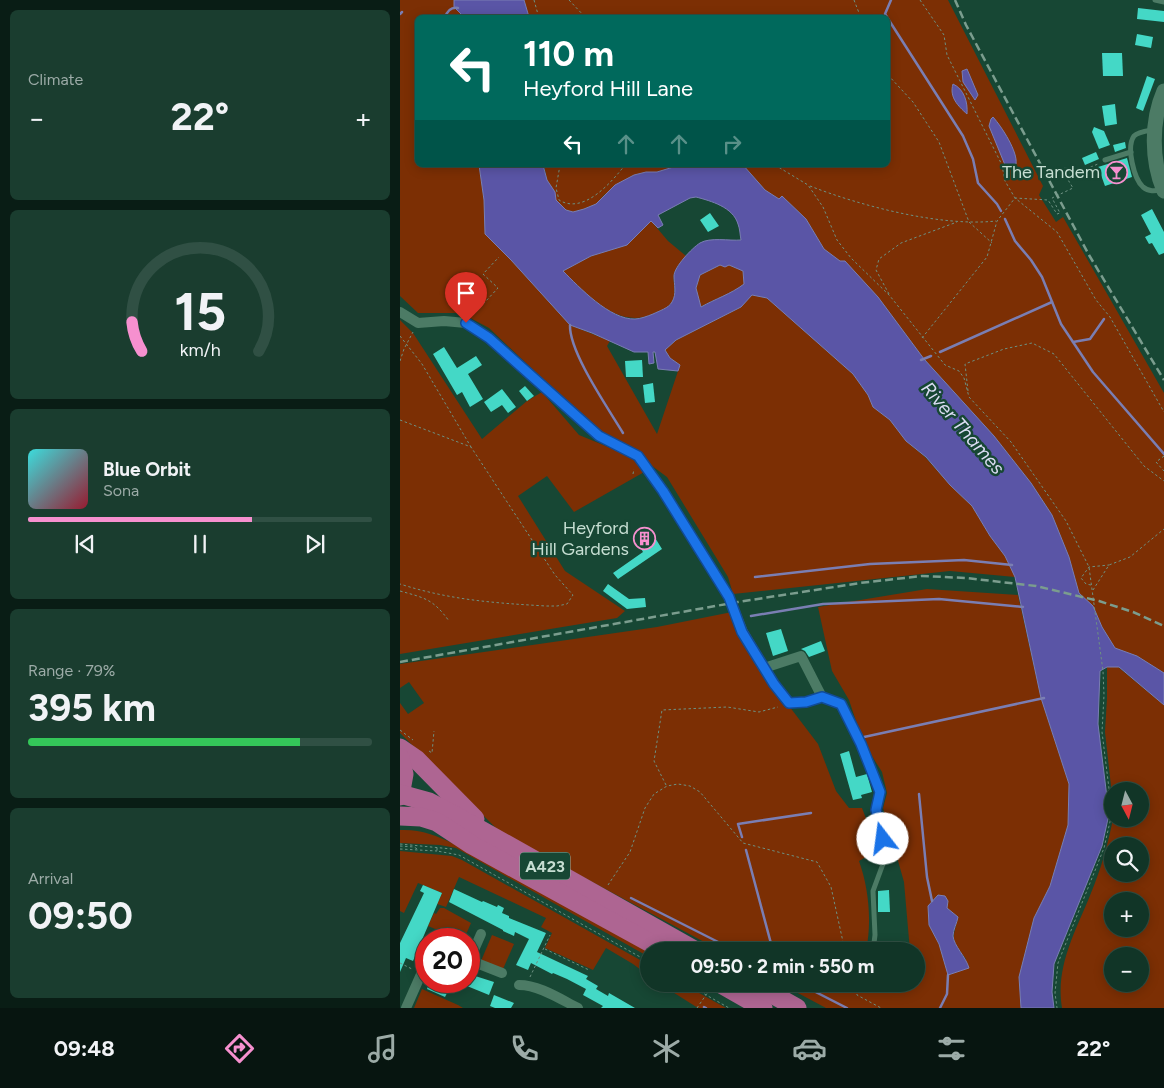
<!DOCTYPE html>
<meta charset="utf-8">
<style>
body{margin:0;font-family:Figtree,sans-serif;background:#1a3d2f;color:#f1f3f6;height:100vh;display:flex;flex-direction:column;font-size:19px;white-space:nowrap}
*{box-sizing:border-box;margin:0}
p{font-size:16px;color:#9caba7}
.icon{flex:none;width:28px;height:28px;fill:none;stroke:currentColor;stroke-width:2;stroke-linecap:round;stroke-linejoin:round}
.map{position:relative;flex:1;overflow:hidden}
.side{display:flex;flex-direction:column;gap:10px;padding:10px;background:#091d15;width:400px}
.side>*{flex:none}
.top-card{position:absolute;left:15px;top:15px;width:475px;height:152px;border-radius:8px;box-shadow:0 2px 12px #0003,0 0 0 1px #305044;background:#00695c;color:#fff;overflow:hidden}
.needle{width:32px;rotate:173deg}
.buttons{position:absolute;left:704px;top:782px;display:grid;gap:10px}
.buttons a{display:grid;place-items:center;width:45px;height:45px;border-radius:50%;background:#113527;box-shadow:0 2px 12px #0003,0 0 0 1px #305044;font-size:25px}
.speed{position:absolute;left:15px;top:928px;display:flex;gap:10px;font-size:25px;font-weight:700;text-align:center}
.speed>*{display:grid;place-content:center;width:65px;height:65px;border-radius:50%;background:#113527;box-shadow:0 2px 12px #0003,0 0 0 1px #305044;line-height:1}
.speed .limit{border:8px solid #d22;background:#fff;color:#111}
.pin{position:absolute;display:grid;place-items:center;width:42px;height:42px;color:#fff;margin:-51px -21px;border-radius:50% 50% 50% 0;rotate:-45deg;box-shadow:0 0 5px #0007}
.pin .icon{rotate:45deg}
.me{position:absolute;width:55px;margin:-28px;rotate:345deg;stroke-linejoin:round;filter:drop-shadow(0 0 4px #0008)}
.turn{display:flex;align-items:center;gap:18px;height:105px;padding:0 25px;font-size:22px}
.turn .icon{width:65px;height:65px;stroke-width:2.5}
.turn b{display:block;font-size:35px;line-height:42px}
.lanes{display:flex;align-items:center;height:48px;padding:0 25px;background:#0003;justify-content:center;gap:25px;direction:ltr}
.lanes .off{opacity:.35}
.big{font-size:38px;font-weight:700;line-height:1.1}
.side .card{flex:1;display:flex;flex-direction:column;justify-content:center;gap:8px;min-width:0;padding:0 18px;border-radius:8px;background:#1a3d2f}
.side .dial{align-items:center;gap:0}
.dial svg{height:130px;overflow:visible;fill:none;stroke:#305044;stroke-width:7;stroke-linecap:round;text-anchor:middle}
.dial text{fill:#f1f3f6;stroke:none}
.song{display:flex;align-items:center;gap:15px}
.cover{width:60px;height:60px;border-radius:8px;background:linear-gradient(135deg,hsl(180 70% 55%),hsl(350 70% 35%))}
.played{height:5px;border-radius:2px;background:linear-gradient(90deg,#f690cf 65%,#305044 65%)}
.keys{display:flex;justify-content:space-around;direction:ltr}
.heat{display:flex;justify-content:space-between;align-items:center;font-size:28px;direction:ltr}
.charge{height:8px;border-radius:4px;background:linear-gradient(90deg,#34c759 79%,#305044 0)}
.trip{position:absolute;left:240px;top:942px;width:285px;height:50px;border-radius:25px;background:#113527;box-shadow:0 2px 12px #0003,0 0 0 1px #305044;font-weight:700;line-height:50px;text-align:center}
.dock{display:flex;height:80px;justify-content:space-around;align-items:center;background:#071510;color:#9caba7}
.dock .icon{width:35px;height:35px}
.dock .selected{color:#f690cf}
.dock b{font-size:22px;color:#f1f3f6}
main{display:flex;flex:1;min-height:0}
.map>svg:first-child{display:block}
.green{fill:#7c2f04;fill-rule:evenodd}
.water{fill:#5a55a6;stroke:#7a7eb3;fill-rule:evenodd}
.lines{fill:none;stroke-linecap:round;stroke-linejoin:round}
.stream{stroke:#7a7eb3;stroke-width:2.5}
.building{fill:#44d8c6}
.path{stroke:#6d9182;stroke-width:1;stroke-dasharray:2.5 2.5;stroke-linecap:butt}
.lane{stroke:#4c7b65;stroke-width:5}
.street{stroke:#4c7b65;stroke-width:10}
.secondary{stroke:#4c7b65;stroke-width:15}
.highway{stroke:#ae6592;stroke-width:19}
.rail{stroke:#7b9d8e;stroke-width:2.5;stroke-dasharray:8 4;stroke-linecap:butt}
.route-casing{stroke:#114b97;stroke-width:12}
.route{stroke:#1a73e8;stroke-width:9}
.labels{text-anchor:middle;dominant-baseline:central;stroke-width:5;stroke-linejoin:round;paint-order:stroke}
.shield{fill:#174734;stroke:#92b1a3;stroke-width:1}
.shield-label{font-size:16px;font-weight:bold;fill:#c6ded2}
.poi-label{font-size:18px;fill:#c6ded2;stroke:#174734;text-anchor:end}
.water-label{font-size:19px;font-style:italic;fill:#dbdcf3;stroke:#174734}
</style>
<main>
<section class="side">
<div class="card"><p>Climate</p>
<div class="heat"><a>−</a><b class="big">22°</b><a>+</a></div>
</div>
<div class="card dial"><svg viewBox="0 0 100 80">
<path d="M14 69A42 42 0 1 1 86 69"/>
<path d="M14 69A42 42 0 0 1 8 51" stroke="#f690cf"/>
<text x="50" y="56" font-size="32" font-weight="700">15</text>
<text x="50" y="72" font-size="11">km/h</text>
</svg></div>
<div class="card">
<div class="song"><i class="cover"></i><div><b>Blue Orbit</b><p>Sona</p></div></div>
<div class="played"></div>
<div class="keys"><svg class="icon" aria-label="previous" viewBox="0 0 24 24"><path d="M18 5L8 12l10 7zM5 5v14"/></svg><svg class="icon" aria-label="pause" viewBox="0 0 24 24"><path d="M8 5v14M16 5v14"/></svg><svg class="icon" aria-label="next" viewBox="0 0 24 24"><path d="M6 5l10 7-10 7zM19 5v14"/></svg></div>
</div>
<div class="card"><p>Range · 79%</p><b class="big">395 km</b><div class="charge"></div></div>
<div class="card"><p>Arrival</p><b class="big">09:50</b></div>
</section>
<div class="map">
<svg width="764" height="1008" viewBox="0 0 764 1008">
<rect width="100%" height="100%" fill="#174734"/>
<g class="green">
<polygon points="0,0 54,0 54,8 64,16 18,18 18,165 79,165 84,200 85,234 111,260 170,325 210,341 207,346 257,434 280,365 270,358 265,350 276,340 341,307 352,295 367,298 453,374 468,395 473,407 490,420 506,441 525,457 550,485 572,506 590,536 605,556 615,577 550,571 333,594 328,577 267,477 221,443 201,434 89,328 61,313 18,313 0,296"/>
<polygon points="124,0 548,0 643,186 639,195 656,222 663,217 764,393 764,673 737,656 715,648 702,627 693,606 679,593 669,557 652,515 631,483 594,436 524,359 478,297 454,272 424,249 406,219 382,196 379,199 365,190 343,165 488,165 488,18 129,18"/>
<polygon points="144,165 280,165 257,172 246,172 205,194 196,204 184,209 173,212 166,210 156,200 155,192 147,180"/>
<path d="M251 221 268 241 286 256C282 261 277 266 275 271 271 281 278 292 272 302 269 308 259 311 253 314 217 330 186 293 163 271L191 256 227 245Z"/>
<path d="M320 265H329L343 271 344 284C331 294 315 299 300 307L296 288 300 275Z"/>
<polygon points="0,320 13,333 82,439 127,401 142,392 179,435 235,458 246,471 174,512 147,476 118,496 165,571 225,611 217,618 0,654"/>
<path d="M527 589 618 595 641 698 669 784 668 825 650 886 634 918 619 977 621 1008H426L381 984H516V951H510L504 882 483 808 487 793 482 772 470 753 459 730 449 700 432 671 418 607ZM538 895 547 908 558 917C552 941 551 939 566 959L548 975 539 944 529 925 528 906Z"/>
<path d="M332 612 370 681 418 744 436 791 449 808H462L478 850 459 861C469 889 472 922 466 951H321L101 833 0 733V703L8 714 24 703 9 682 0 688V664L257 627Z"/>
<path d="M707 667H718L764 705V1008H662C655 966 676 931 691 893 701 869 708 844 713 819H740V791H712V795L705 732 707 698ZM712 846H740V874H712ZM712 901H740V929H712ZM712 956H740V984H712Z"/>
<path d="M0 830C20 829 36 835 54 844L249 951V957L56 848 40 845 0 843Z"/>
<polygon points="0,851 52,856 62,860 249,965 249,976 233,964 206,948 193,970 145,948 152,933 141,927 146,918 59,877 46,907 37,904 42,893 18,883 4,913 0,911"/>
<polygon points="40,908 44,908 71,923 64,939 59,939 28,926 34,913 36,914"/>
<polygon points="92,935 114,944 103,969 81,961"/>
<polygon points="260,984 283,984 326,1008 298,1008"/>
<polygon points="22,989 58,1005 63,1008 14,1008"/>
</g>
<g class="water">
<polygon points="54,0 124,0 129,17 64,17 54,7"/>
<polygon points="567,69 578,95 575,100 563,82 562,71"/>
<path d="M553 84C564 89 568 102 567 114 558 106 549 97 553 84Z"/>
<path d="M593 117C602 127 618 152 616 164L605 165 589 126 591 119Z"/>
<path d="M79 165H143L147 180 155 192 156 200 166 210 173 212 184 209 196 204 215 185 234 175 246 172H257L280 165H343L365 190 379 199 382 196 406 219 424 249 440 261H445L478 297 524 359 594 436 631 483 652 515 669 557 679 593 693 606 702 627 715 648 737 656 764 673V705L719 667H707L700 671 698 724 709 814 702 846 654 964 652 992 654 1008H621L619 977 634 918 650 886 668 825 669 784 641 698 615 577 605 556 590 536 572 506 550 485 526 457 506 441 490 420 473 407 468 395 453 374 367 298 352 295 341 307 276 340 265 350 270 358 280 365 278 371 258 369 255 352H253L254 363 249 364 248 352H234L192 333 170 325 111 260 85 234 84 200ZM296 197C311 201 333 207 338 224 340 229 340 235 341 240 329 241 310 237 300 243 292 248 274 267 274 276 274 284 277 294 272 302 269 308 259 311 253 314 248 316 240 319 235 319 210 320 179 287 163 271L191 256 227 245 251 221 258 228 263 225 258 215 290 198ZM320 265 325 267 329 265 343 271 344 284C331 294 315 299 301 307L296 288 300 275Z"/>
<path d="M538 895 545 896 548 901 547 908 558 917C557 923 553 930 553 936 554 946 566 957 569 968L548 975 539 944 529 925 528 906Z"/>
</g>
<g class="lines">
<g class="stream">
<polyline points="491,0 485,14 563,136 573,159 578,183 597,204 601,211"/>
<polyline points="0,14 2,12"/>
<path d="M45 18C47 11 51 7 58 8"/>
<polyline points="605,219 615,241 631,260 642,277 661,324 693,372 764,454"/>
<path d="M170 325C169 352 208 408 223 433"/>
<polyline points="673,342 690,339 704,319"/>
<polyline points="540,352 652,302"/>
<polyline points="521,360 531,356"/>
<polyline points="355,577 470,564 564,560 612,565"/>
<polyline points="351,616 423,604 539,599 623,607"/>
<polyline points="464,737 644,698"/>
<polyline points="519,794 527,877 532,901"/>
<polyline points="342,837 338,824 411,813"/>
<polyline points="346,850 373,951"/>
<polyline points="231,898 336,951"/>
<polyline points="400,984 447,1008"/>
<polyline points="304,1007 306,1008"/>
<polyline points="540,1008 547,994 548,975"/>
</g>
</g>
<g class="building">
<polygon points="738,8 764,11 764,22 737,19"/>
<polygon points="737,34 753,37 751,48 735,45"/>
<polygon points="702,53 722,53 723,76 703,76"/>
<polygon points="747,76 755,79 743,111 736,108"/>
<polygon points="715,104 717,124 705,126 702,106"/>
<polygon points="694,127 704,131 710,145 699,149 692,132"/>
<polygon points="725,142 726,148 715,152 713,145"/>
<polygon points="696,152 699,159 685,165 682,158"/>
<polygon points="727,158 732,177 705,186 698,167"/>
<polygon points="752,209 764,232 764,253 759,255 752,243 749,244 745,237 751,234 741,215"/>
<polygon points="310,213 319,226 308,232 300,220"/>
<polygon points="44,347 57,368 76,356 82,365 68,374 83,399 70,407 62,392 57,395 33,354"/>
<polygon points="242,360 243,377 226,377 225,361"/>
<polygon points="253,383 255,402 245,403 243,385"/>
<polygon points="125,386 134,396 127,401 119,391"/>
<polygon points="102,389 116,407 108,413 102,405 91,412 84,402"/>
<polygon points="249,528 262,549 218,579 213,573 243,552 234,537"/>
<polygon points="208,584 229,599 245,598 246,607 227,609 203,591"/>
<polygon points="381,629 388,651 373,656 366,633"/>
<polygon points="421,641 425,651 409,657 405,651 401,649"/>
<polygon points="449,751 456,777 467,774 472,792 461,795 462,798 453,800 440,754"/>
<polygon points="23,885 42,893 13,961 6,958 0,972 0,943 24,893 20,891"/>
<polygon points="54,889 82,902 83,901 97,907 98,905 104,908 102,913 109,916 109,918 146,933 137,952 188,976 186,979 198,986 196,989 208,996 209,993 235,1008 201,1008 203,1006 183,995 186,989 167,979 153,973 152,974 131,963 128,970 116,965 129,939 115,932 114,936 103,931 103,930 49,902"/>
<polygon points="489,890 490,912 478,912 478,891"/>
<polygon points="72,975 94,982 89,995 67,986"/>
<polygon points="30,981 53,981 45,997 27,989"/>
<polygon points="94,995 114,1003 111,1008 95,1008 90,1006"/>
</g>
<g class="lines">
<g class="path">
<polyline points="134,0 139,18"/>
<polyline points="169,0 186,18"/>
<polyline points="454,0 461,18"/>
<polyline points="520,0 544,35 547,55 602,165 605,181 615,198 657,232 696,300 710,317 764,412"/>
<polyline points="488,75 513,102 539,142 569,222 592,243"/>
<path d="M160 165 156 188 159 200C183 215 211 183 225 165"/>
<polyline points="375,165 408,185 423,207 437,240 451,258 490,296 545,365 559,371 564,378 569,397 611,442 666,521 689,567 703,671 704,695 702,732 712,813 704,848 658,963 655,993 657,1008"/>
<path d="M410 186C461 206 541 227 596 221"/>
<polyline points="489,294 476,270 479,259 501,243 557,222"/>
<polyline points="73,315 98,288 83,274 99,257"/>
<polyline points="0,336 22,364 71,447"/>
<polyline points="522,338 587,257 597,221 615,198 648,200 657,214 660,213 652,198 673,188 662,170 666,167 671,175 698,164"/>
<polyline points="0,361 4,349 13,332"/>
<polyline points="568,391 565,364 604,349 632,343 654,354 744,466 764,481"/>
<path d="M0 420 71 447 155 575 173 595 167 604 157 606H146C94 603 50 600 0 584"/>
<polyline points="764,456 756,462 764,471"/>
<polyline points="233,474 234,469"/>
<polyline points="691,585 686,584 681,578 689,567 709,565"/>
<polyline points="693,590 709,565 730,557 764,529"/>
<path d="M0 591C25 598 33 599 49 621"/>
<polyline points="0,730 13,740"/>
<polyline points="29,751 32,753 34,731"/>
<polyline points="266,785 254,761 262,710 327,707 359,712 378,707"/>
<polyline points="0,844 52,849"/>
<polyline points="0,846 14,847 19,850"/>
<polyline points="37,848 37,851 59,855 249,962"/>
<polyline points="0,849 37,851"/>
<polyline points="208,885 230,852 245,808 254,794 267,786 278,784 290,786 300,792 343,843 417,862 431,887 445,951"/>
<polyline points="145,949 189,970"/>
<polyline points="0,963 12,969"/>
<polyline points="130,977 150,935"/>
<polyline points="287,984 329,1008"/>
<polyline points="295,984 309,991"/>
<polyline points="456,984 457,995 481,1008"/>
<polyline points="297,1008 308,992"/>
</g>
<g class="lane">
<polyline points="755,0 764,2"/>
<path d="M752 130C746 131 738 132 734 136 726 147 734 179 743 187 749 192 755 191 762 190"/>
<polyline points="705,160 731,152"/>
<polyline points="422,697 441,704 461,744 480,792 476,809 487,853 473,891 475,935 473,951"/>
</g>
<g class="street">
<polyline points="0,312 18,323 44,321 66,323 89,338 199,436 238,456 263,491 329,597 343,632 374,684 389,703 406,702 422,697 401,656 364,668"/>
<polyline points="69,958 70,959 81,934"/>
<polyline points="70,959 74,962 102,973"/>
<path d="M119 985C139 985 160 999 178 1008"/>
<polyline points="6,1008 26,963"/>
</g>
<path class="secondary" d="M764 91C751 121 751 160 764 191"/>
<g class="highway">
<polyline points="0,748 16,759 75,819"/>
<polyline points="0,758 4,774 0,796"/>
<polyline points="0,794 29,802 56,816 296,951"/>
<polyline points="0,816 21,817 37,822 72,845 265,951"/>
<polyline points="321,984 363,1008"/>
<polyline points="354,984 397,1008"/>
</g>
<g class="rail">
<polyline points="555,0 566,25 689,255 764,380"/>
<polyline points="0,662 338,602 460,583 522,576 566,578 636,586 699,601 733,612 764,626"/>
</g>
</g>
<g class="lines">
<defs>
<polyline id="route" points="66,323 89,338 199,436 238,456 263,491 329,597 342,632 374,684 389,703 406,702 422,697 441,704 461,744 480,792 476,810 483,839"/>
</defs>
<use href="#route" class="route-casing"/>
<use href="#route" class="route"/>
</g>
<defs>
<symbol id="bar-ring" viewBox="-11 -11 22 22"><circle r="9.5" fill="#174734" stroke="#f690cf" stroke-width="1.5"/><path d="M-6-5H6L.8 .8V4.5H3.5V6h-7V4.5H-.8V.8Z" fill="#f690cf"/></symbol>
<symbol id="building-ring" viewBox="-11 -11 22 22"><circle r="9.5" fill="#174734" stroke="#f690cf" stroke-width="1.5"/><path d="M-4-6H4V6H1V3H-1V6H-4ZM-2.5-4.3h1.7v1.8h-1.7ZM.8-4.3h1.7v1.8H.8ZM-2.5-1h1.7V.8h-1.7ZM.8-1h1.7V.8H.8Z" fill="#f690cf"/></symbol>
</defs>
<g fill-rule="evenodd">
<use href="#bar-ring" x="704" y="160" width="25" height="25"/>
<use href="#building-ring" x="232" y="526" width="25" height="25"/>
</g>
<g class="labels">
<rect class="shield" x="120" y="852.5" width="50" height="27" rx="4"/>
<g class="shield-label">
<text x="145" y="866">A423</text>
</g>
<g class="poi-label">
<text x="700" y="172">The Tandem</text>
<text x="229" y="528">Heyford<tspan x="229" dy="21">Hill Gardens</tspan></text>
</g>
<g class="water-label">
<text transform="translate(563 428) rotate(49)">River Thames</text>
</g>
</g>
</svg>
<div class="buttons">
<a><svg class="needle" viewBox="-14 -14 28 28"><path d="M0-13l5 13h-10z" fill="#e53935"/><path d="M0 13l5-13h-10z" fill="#9caba7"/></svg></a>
<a><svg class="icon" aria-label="search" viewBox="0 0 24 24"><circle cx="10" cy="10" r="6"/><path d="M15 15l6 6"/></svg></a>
<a>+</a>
<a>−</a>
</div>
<div class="speed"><div class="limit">20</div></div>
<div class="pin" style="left:66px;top:323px;background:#d93025"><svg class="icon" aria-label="arrive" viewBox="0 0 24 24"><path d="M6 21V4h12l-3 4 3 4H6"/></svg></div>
<svg class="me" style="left:483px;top:839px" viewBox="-20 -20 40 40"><circle r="19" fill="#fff"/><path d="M0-13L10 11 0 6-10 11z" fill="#1a73e8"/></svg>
<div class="trip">09:50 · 2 min · 550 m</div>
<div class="top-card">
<div class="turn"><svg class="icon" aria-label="left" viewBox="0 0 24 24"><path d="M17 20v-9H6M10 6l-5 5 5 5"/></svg><div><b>110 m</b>Heyford Hill Lane</div></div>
<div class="lanes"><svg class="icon" aria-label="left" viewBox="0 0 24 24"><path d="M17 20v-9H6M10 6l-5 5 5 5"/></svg><svg class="icon off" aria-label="ahead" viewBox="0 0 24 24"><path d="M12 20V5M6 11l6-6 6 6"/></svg><svg class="icon off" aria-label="ahead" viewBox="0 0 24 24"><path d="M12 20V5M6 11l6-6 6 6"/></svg><svg class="icon off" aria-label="right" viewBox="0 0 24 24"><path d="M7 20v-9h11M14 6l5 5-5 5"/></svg></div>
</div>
</div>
</main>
<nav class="dock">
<b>09:48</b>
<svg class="icon selected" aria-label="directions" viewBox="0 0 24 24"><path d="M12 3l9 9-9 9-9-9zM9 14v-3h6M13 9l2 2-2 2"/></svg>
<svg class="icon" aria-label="music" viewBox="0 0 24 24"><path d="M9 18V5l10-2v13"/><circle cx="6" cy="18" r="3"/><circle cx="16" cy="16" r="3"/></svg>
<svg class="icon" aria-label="phone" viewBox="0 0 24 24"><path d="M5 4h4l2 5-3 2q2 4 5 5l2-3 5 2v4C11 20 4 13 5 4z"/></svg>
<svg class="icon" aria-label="climate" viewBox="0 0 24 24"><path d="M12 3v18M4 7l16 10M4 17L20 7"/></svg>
<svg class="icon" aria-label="car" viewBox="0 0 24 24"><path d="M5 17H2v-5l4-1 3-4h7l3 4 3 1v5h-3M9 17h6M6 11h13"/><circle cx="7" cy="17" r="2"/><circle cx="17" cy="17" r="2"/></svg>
<svg class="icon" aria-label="filters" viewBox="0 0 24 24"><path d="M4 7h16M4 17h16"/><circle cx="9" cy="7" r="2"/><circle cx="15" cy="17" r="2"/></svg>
<b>22°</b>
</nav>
